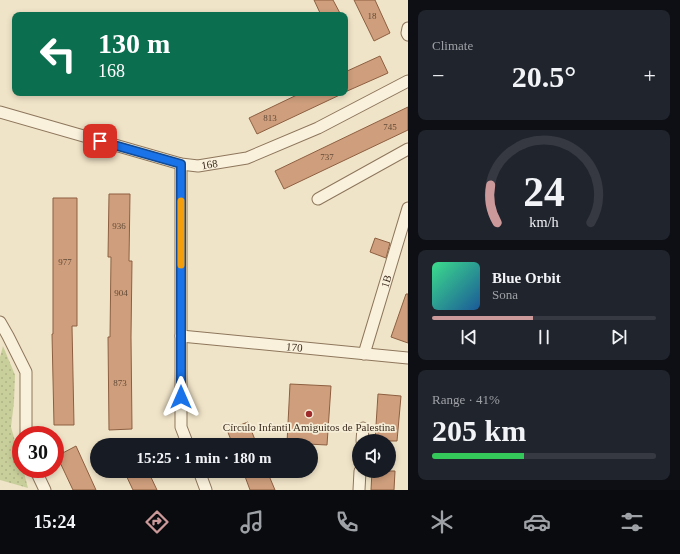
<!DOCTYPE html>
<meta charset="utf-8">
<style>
body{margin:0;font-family:Georgia,serif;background:#20242c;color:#f1f3f6;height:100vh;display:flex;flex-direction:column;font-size:15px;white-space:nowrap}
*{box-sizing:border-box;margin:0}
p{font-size:13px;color:#9ea1a6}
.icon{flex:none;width:22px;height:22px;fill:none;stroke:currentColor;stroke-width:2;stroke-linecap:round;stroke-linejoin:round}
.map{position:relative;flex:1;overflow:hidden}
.sheet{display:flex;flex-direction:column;gap:10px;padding:10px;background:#0d0f14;width:272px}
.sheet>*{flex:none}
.hud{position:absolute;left:12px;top:12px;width:336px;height:84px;border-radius:8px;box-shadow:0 2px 6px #0003;background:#0b6e4f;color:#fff;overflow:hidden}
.buttons{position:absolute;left:352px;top:434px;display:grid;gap:8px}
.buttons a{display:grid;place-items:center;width:44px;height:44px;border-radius:50%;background:#171b24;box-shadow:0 2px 6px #0003;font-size:20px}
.speed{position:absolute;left:12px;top:426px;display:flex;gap:8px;font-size:20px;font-weight:700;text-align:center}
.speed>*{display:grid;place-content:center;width:52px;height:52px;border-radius:50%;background:#171b24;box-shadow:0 2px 6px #0003;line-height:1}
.speed .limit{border:6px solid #d22;background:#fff;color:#111}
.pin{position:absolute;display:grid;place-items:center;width:34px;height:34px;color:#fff;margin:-17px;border-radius:8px;box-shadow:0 2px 6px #0006}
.me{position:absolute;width:44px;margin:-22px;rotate:0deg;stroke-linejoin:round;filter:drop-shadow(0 0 3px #0008)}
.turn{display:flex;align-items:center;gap:14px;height:84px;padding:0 20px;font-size:18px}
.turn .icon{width:52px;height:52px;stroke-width:2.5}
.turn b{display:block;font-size:28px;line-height:34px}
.big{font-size:30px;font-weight:700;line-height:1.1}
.sheet .tile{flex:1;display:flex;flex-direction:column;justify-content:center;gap:6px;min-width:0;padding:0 14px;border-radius:8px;background:#20242c}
.sheet .dial{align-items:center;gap:0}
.dial svg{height:104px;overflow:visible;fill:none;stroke:#363941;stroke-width:7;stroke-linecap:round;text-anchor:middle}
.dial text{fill:#f1f3f6;stroke:none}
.song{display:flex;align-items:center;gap:12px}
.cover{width:48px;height:48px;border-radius:6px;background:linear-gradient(135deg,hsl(150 70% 55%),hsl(210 70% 35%))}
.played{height:4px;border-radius:2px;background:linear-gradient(90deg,#cc999b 45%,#363941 45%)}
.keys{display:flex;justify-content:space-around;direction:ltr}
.heat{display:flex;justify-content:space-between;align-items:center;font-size:22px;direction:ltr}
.charge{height:6px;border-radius:3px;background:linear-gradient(90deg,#34c759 41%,#363941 0)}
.trip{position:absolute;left:90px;top:438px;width:228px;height:40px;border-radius:20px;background:#171b24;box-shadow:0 2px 6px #0003;font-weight:700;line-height:40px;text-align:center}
.tabs{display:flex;height:64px;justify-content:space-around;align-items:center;background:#090b0e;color:#9ea1a6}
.tabs .icon{width:28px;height:28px}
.tabs .current{color:#cc999b}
.tabs b{font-size:18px;color:#f1f3f6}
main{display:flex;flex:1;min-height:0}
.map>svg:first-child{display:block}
.grass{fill:url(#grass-dots)}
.building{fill:#cf9f7d;stroke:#8d5f41}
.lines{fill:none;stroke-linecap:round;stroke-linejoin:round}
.street-casing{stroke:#8d765c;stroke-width:13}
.street{stroke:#faf1dc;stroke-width:11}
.route-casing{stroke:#114b97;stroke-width:10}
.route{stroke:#1a73e8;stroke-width:7}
.slow{stroke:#f59e0b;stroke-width:7}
.poi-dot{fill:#9e2a2b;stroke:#f7eed8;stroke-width:1.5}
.labels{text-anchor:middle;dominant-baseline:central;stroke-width:3.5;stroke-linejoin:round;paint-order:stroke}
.number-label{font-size:9px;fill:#624a37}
.street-label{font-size:11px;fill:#3d2e20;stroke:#f7eed8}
.poi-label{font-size:11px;fill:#3d2e20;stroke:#f7eed8}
</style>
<main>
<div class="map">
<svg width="408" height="490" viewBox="0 0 408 490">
<defs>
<pattern id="grass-dots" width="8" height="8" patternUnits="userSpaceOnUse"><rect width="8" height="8" fill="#c9cf9b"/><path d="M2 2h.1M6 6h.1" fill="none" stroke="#aeb285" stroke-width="1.8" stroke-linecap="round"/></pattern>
</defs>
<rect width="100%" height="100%" fill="#f0e4c8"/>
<polygon class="grass" points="3,346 15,375 14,402 11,427 21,462 21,469 23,469 28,488 0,480 0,357"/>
<g class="building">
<polygon points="314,0 333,0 341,15 321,15"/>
<polygon points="354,0 375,0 390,33 374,41"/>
<polygon points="380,56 388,73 345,92 345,72"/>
<polygon points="301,93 344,93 257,134 249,118"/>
<polygon points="408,107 408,130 284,189 275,171"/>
<polygon points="109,194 130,194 129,261 132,261 131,337 132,429 109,430 108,337 110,337 111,257 108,257"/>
<polygon points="53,198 77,198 77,326 72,326 74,425 54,425 52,334 53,334"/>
<polygon points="375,238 390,243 386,258 370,252"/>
<polygon points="406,294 408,294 408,343 391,337"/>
<polygon points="290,384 331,386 327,445 287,443"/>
<polygon points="378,394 401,396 397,441 375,441"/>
<polygon points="248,422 257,445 233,445 227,430"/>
<polygon points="76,446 96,490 73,490 57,456"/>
<polygon points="124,471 148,471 157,490 133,490"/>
<polygon points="243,471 267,471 275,490 250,490"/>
<polygon points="372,471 395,471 394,490 371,490"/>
</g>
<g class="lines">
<defs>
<g id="street">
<polyline points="408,28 407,33 408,35"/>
<path id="s1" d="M0 112 181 164 198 166 247 158 318 128 408 81"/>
<polyline points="181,164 181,427 188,445"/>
<polyline points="318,199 408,149"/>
<polyline points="0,322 8,336 26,372 26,435"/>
<path id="s2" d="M181 336 408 358"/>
<path id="s3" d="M364 354 408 208"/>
<polyline points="362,441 363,428"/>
<polyline points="35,469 45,490"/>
<polyline points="199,471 206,490"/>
<polyline points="359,490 360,471"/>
</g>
</defs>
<use href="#street" class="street-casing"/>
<use href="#street" class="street"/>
</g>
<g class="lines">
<defs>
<polyline id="route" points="100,141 181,164 181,397"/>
</defs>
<use href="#route" class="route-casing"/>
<use href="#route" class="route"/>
<polyline class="slow" points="181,201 181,265"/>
</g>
<circle class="poi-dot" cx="309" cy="414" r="4"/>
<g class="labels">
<g class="number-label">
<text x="372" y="16">18</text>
<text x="270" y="118">813</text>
<text x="390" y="127">745</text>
<text x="327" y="157">737</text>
<text x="119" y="226">936</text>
<text x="65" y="262">977</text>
<text x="121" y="293">904</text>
<text x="120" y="383">873</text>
</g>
<g class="street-label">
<text stroke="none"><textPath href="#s1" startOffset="217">168</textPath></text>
<text stroke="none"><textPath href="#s3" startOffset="76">1B</textPath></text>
<text stroke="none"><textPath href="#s2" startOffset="114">170</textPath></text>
</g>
<g class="poi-label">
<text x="309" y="427">Círculo Infantil Amiguitos de Palestina</text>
</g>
</g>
</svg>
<div class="buttons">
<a><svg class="icon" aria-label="sound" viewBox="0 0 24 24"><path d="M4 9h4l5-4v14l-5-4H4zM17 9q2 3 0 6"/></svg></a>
</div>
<div class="speed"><div class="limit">30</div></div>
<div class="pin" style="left:100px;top:141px;background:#d93025"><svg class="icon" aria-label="arrive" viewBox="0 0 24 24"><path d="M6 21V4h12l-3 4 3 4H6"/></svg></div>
<svg class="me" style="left:181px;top:397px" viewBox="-20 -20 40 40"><path d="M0-17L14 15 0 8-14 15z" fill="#1a73e8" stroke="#fff" stroke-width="4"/></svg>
<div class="trip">15:25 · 1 min · 180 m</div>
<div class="hud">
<div class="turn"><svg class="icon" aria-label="left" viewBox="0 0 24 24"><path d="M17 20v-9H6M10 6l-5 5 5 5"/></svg><div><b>130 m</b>168</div></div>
</div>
</div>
<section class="sheet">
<div class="tile"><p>Climate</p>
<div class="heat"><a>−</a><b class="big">20.5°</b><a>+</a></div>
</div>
<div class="tile dial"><svg viewBox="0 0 100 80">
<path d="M14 69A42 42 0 1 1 86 69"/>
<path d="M14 69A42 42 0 0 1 9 40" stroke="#cc999b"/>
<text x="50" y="56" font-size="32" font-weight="700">24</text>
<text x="50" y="72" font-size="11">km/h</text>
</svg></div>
<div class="tile">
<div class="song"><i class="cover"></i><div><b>Blue Orbit</b><p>Sona</p></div></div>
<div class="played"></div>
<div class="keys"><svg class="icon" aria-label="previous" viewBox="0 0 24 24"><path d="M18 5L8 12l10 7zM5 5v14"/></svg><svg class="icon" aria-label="pause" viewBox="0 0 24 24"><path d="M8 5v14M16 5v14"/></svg><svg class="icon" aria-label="next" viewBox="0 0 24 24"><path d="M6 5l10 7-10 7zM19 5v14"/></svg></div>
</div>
<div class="tile"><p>Range · 41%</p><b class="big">205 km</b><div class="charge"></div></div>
</section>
</main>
<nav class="tabs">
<b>15:24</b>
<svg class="icon current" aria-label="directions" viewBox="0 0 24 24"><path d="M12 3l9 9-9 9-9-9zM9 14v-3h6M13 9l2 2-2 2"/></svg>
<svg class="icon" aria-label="music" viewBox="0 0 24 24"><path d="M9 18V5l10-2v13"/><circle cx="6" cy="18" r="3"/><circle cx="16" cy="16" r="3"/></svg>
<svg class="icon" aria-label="phone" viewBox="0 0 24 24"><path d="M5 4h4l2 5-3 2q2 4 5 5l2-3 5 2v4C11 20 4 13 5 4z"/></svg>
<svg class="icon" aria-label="climate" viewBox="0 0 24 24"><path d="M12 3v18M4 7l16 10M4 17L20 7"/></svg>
<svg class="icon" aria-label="car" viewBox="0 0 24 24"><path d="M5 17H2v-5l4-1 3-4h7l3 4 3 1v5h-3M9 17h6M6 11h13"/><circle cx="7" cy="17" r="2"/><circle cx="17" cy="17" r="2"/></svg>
<svg class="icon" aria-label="filters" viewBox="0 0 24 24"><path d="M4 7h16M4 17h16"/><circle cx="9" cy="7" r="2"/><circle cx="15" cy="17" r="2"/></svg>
</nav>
